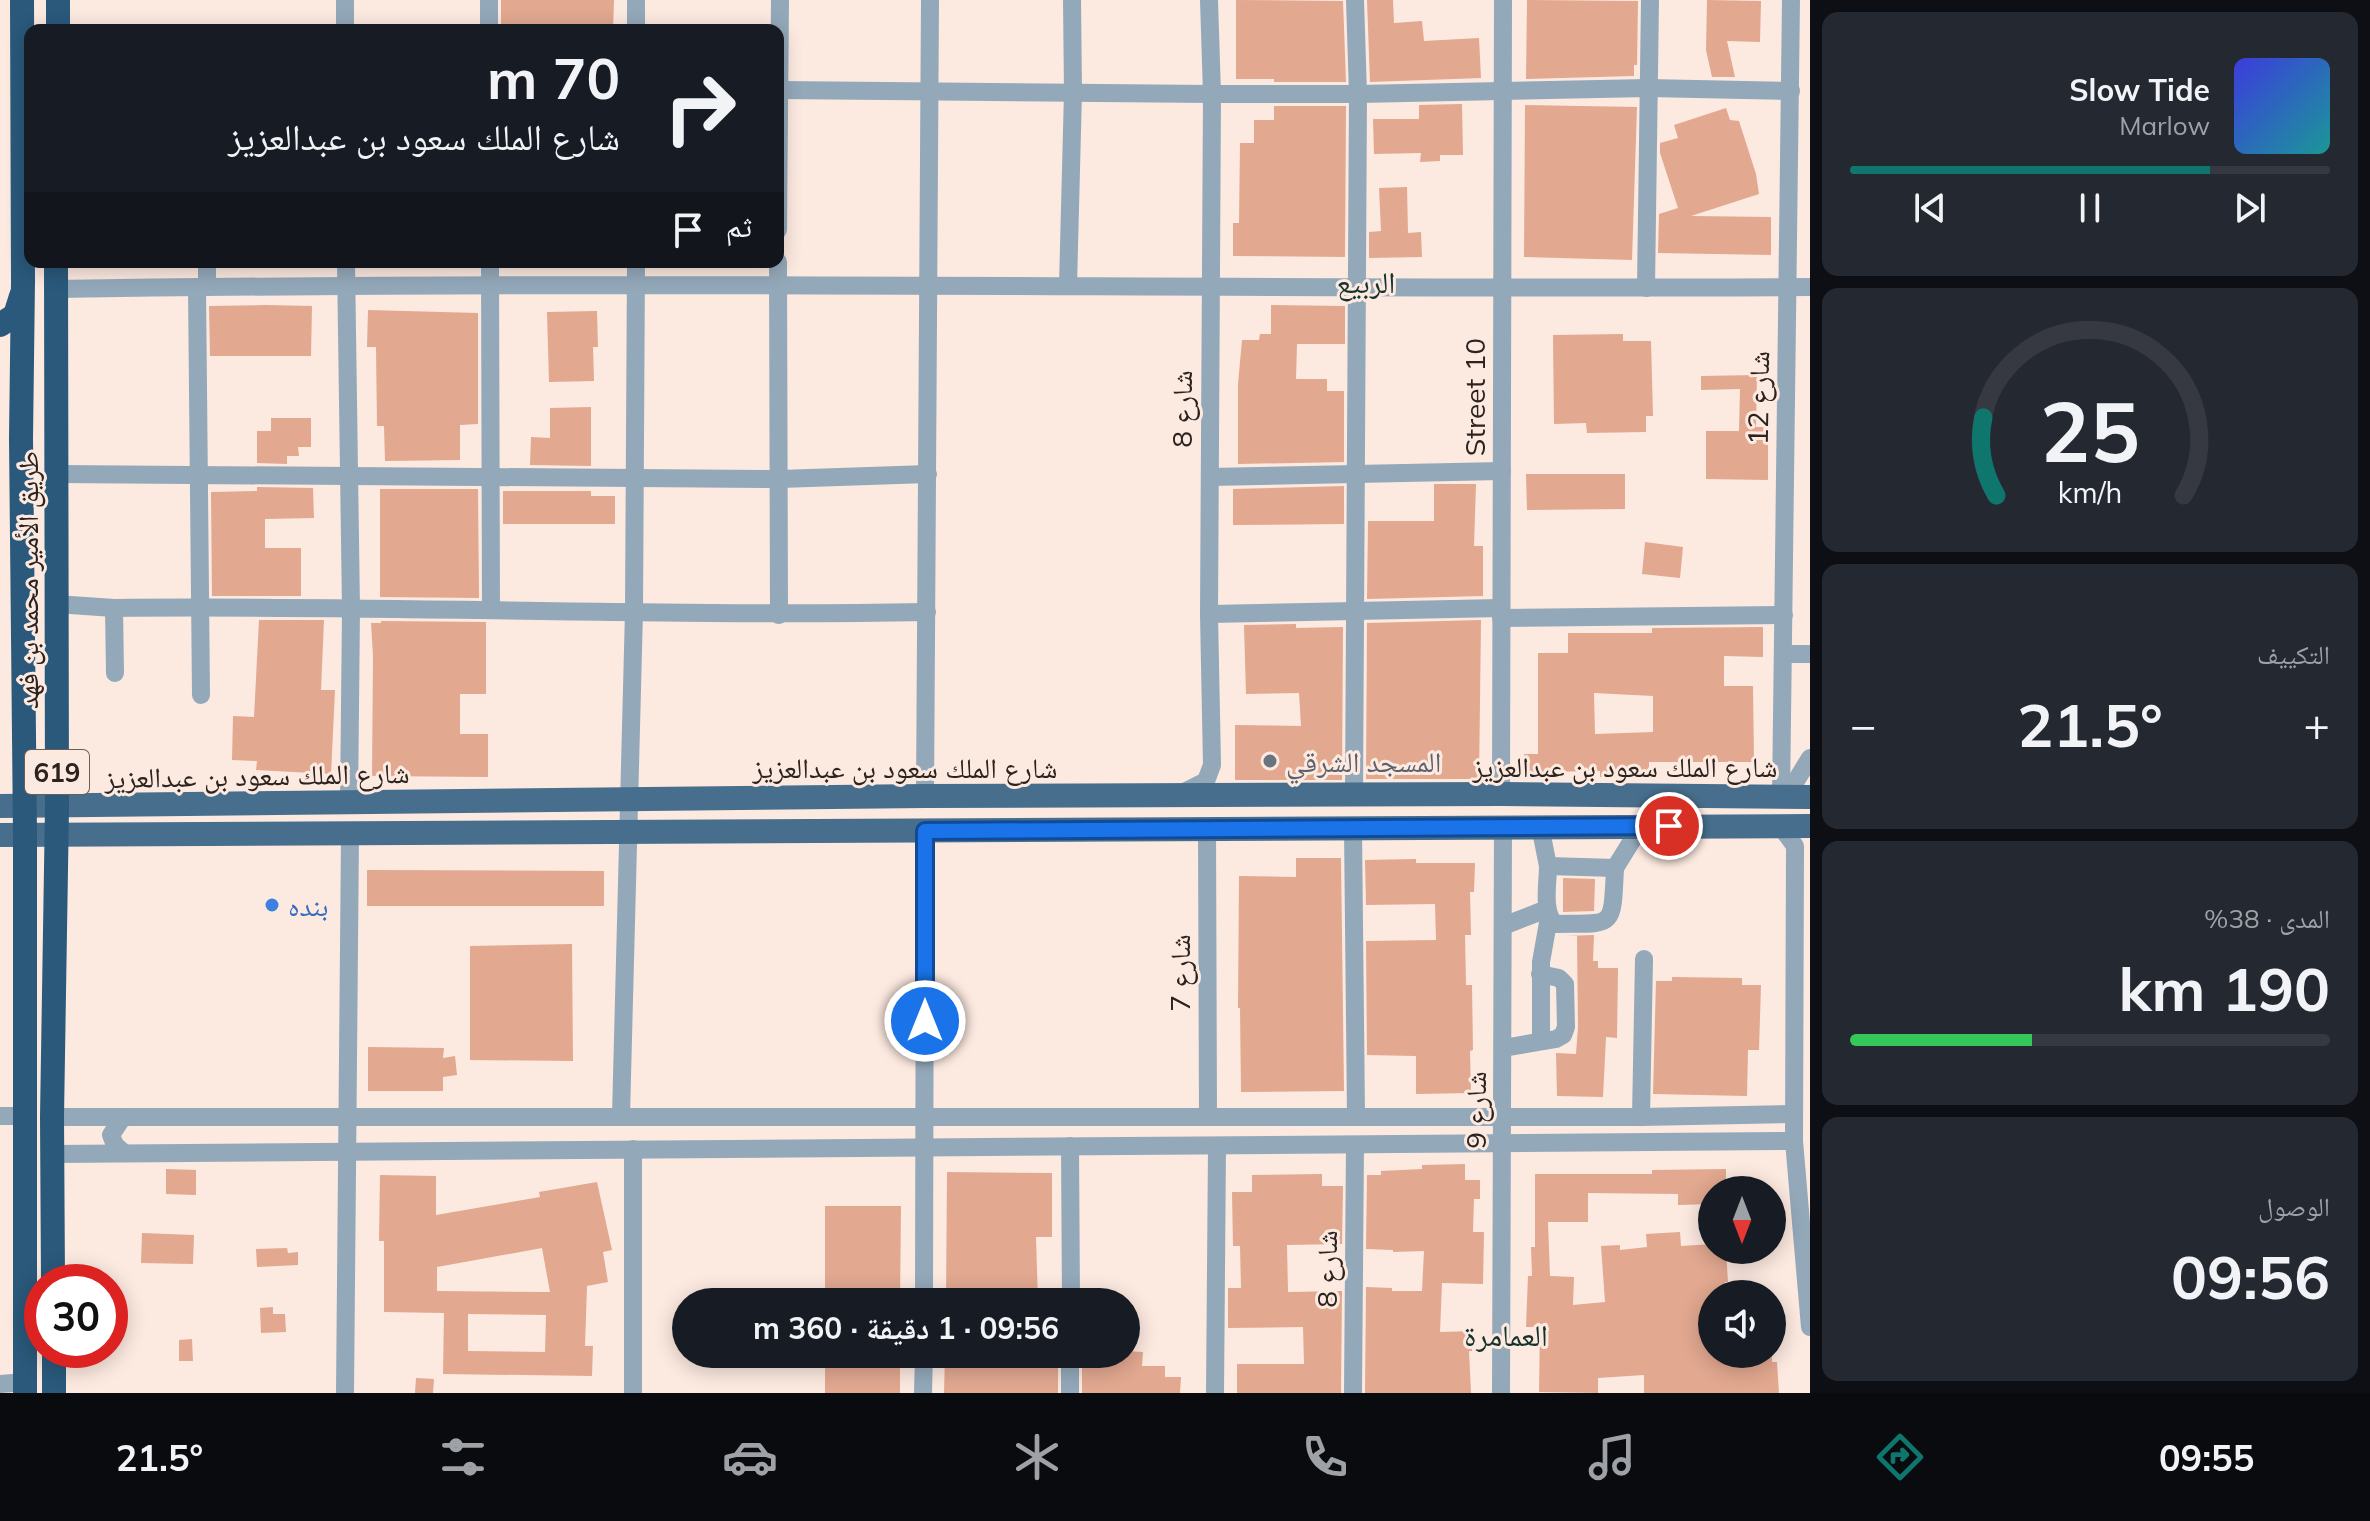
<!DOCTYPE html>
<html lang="ar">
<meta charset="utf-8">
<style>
body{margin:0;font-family:Mulish,"Noto Naskh Arabic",sans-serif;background:#242831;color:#f1f3f6;direction:rtl;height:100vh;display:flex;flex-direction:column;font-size:30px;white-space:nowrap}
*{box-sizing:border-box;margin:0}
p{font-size:26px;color:#9ea1a6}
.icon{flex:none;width:44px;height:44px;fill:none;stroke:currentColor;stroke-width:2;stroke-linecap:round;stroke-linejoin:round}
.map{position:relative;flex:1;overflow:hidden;direction:ltr}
.details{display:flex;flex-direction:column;gap:12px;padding:12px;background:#0d0f14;width:560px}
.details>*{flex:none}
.guide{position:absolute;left:24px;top:24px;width:760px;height:244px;border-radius:16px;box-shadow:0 4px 20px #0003;direction:rtl;background:#171b24;color:#f1f3f6;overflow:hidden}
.needle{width:52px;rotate:180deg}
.fabs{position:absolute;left:1698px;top:1176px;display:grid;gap:16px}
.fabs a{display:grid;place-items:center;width:88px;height:88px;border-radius:50%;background:#171b24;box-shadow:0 4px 20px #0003;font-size:40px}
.speed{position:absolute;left:24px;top:1264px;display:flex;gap:16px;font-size:40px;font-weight:700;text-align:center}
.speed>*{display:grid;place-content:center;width:104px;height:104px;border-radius:50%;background:#171b24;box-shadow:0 4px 20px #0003;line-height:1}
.speed .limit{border:12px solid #d22;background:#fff;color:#111}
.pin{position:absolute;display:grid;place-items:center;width:68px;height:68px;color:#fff;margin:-34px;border:4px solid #fff;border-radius:50%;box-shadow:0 2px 8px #0007}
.me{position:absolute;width:88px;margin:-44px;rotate:0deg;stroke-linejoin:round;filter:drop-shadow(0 0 6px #0008)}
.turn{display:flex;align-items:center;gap:28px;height:168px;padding:0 32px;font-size:36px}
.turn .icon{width:104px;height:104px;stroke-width:2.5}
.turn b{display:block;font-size:56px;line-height:68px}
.then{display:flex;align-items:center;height:76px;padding:0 32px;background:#0003;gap:16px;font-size:30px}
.big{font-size:60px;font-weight:700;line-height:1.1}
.details .tile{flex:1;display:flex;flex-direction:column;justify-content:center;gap:12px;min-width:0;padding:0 28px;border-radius:16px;background:#242831}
.details .dial{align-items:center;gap:0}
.dial svg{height:208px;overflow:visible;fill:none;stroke:#363941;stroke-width:7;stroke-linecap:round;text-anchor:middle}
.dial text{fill:#f1f3f6;stroke:none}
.song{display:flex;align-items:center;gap:24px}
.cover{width:96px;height:96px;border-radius:12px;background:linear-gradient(135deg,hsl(240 70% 55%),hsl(180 70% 35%))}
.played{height:8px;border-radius:4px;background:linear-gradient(90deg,#0f766e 75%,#363941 75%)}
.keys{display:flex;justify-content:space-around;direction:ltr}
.heat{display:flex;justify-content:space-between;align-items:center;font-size:44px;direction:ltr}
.charge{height:12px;border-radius:6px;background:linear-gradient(90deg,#34c759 38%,#363941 0)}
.trip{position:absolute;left:672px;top:1288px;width:468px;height:80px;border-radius:40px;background:#171b24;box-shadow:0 4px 20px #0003;font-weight:700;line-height:80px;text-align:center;direction:rtl}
.dock{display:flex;height:128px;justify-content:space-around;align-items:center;background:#090b0e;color:#9ea1a6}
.dock .icon{width:56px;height:56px}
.dock .active{color:#0f766e}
.dock b{font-size:36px;color:#f1f3f6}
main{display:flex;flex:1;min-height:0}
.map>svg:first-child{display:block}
.building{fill:#e2a890;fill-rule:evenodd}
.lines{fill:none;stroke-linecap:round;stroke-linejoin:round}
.minor{stroke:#93a8b9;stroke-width:18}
.major{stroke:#476e8c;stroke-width:24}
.highway{stroke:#2a597b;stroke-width:24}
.route-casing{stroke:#114b97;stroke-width:20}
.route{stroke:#1a73e8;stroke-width:14}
.worship-dot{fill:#6b7280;stroke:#fce9e0;stroke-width:3}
.shop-dot{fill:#3f7fe0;stroke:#fce9e0;stroke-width:3}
.labels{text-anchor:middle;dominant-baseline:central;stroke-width:6;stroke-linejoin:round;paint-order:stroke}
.shield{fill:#fce9e0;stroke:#6a5e59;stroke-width:2}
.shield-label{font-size:26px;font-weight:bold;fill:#2c231f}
.street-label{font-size:28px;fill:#2c231f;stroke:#fce9e0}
.worship-label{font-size:28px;fill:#5b616d;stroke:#fce9e0;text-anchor:start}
.shop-label{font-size:28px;fill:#366cbe;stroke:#fce9e0;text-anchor:start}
.neighbourhood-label{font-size:30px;fill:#14322a;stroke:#fce9e0}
</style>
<main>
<section class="details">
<div class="tile">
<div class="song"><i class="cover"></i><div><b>Slow Tide</b><p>Marlow</p></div></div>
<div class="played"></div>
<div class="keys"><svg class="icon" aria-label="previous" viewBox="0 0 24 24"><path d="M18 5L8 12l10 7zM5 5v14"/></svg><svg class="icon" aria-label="pause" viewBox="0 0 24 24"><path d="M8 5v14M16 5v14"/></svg><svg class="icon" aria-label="next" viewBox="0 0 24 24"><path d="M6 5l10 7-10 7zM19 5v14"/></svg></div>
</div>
<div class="tile dial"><svg viewBox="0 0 100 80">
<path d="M14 69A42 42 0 1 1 86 69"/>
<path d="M14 69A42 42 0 0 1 9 39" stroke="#0f766e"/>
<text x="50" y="56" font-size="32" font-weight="700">25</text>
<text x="50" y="72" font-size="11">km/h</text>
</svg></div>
<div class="tile"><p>التكييف</p>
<div class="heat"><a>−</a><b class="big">21.5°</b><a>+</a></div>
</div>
<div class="tile"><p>المدى · 38%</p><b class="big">190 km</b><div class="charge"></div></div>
<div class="tile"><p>الوصول</p><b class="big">09:56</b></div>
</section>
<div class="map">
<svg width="1810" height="1393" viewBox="0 0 1810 1393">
<rect width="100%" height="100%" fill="#fce9e0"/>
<g class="building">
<polygon points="501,0 614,0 613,30 501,30"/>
<polygon points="1236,0 1343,1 1346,82 1274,82 1274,79 1236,79"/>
<polygon points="1367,0 1393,0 1394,23 1422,21 1424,41 1479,38 1481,78 1370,82"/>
<polygon points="1527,0 1638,1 1637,65 1634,65 1634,76 1526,79"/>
<polygon points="1707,0 1761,1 1760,42 1727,41 1735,77 1712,77 1706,50"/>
<polygon points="1462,104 1463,155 1440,155 1440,161 1420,162 1421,153 1374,154 1373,119 1419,119 1419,105"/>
<polygon points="1525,105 1637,107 1632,260 1524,257"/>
<polygon points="1274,106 1346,106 1345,257 1233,256 1233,223 1239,223 1240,143 1254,143 1254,120 1274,120"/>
<polygon points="1726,108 1730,120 1739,121 1756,174 1759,194 1691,216 1771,217 1771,255 1658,253 1659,214 1678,208 1660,153 1660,143 1678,138 1674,125"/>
<polygon points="1407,187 1408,233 1421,232 1422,257 1369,258 1369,232 1381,231 1379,188"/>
<polygon points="265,305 312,306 311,356 210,356 209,306"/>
<polygon points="1271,305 1345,306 1345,344 1297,344 1296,379 1327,379 1327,391 1344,391 1344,462 1238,464 1238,384 1242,340 1259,340 1260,334 1271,334"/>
<polygon points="368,310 478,313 478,424 460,425 460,460 385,461 384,426 377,426 376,347 367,347"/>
<polygon points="597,311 598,347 593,347 594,381 549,382 547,312"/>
<polygon points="1623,334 1623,341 1651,341 1653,416 1646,416 1646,432 1587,433 1586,423 1554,424 1553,335"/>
<polygon points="1757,375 1756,427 1768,427 1768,480 1706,479 1706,431 1739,431 1740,389 1701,390 1701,376"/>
<polygon points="591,407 591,466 530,465 531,437 550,438 550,408"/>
<polygon points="271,418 311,418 311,447 298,447 299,456 287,456 287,464 257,463 257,431 271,431"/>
<polygon points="1526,474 1625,474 1625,509 1527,510"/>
<polygon points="1434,484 1476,484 1474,546 1483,546 1483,596 1367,599 1368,521 1434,521"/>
<polygon points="1344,486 1344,524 1233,525 1233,489"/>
<polygon points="257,487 313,488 314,518 265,519 265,548 301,548 301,596 212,596 211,492 257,491"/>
<polygon points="380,489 478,489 479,598 380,597"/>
<polygon points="503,491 591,491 591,496 615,496 615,524 503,524"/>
<polygon points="1645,542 1683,547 1680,578 1642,574"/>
<polygon points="259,620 324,620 321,690 335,690 331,774 256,770 257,761 232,760 233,716 254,717"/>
<polygon points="1481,620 1479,779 1366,779 1367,623"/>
<polygon points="381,621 486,622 486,694 460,694 460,734 488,734 488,777 372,776 373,656 371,623 381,623"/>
<polygon points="1296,624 1296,628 1343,627 1342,780 1235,780 1235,725 1301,726 1299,693 1246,694 1244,625"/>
<path d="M1763 627V657L1724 656V686H1753L1754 762H1649V776L1600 777V771L1545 772 1546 779H1525L1524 754H1538V653H1568V633H1652V628ZM1594 693 1653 696V732L1595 734Z"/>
<polygon points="1296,858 1341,858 1344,1091 1241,1092 1240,1008 1238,1008 1239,876 1296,877"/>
<polygon points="1416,859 1416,863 1475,863 1474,892 1470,892 1471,935 1465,935 1466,985 1472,985 1473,1050 1470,1051 1471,1093 1416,1094 1416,1056 1367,1055 1366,941 1436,940 1435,904 1366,905 1365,860"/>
<polygon points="367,870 604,871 604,906 367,906"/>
<polygon points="1563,878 1595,879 1594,911 1563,912"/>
<polygon points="1594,935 1593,961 1598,961 1598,968 1618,968 1617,1038 1606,1037 1603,1097 1557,1096 1556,1053 1576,1054 1578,1027 1577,936 1565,936"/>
<polygon points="572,944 573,1061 470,1060 470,946"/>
<polygon points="1672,977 1742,978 1742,985 1761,985 1759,1050 1748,1050 1747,1096 1653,1094 1656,981 1672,981"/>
<polygon points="368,1047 444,1048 443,1058 455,1056 457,1075 443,1077 443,1091 368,1091"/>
<polygon points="1465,1164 1465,1180 1480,1180 1480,1199 1474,1199 1473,1232 1484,1232 1483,1284 1442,1283 1440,1332 1472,1331 1472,1351 1469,1351 1471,1393 1365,1393 1366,1287 1392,1288 1392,1291 1422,1291 1424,1251 1393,1252 1393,1250 1366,1249 1367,1175 1381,1175 1381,1171 1422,1169 1422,1165"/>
<polygon points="166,1169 196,1170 196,1195 166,1194"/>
<polygon points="1726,1169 1726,1190 1712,1190 1712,1204 1678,1205 1678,1194 1588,1193 1588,1222 1548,1222 1550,1276 1574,1277 1573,1305 1605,1302 1601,1246 1620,1245 1620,1250 1647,1247 1646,1234 1680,1232 1681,1246 1712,1244 1712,1250 1726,1250 1728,1282 1725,1282 1726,1294 1712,1294 1712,1354 1772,1354 1772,1362 1777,1362 1779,1393 1644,1393 1644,1375 1598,1378 1598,1393 1539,1392 1540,1327 1526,1327 1528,1276 1532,1276 1531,1247 1535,1247 1535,1174 1652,1174 1652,1170"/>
<polygon points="947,1172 1052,1173 1052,1237 1036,1237 1038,1302 946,1302"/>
<polygon points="1322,1174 1322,1186 1343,1186 1342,1244 1287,1245 1288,1292 1342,1291 1341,1393 1237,1393 1237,1364 1304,1364 1303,1327 1228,1328 1228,1288 1241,1288 1240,1246 1233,1246 1232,1192 1252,1192 1252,1175"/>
<path d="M380 1175 436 1176V1215L540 1197 539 1192 597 1182 612 1250 603 1252 608 1282 587 1286 585 1346H593L592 1376 443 1374 444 1313 384 1312V1241H379ZM542 1248 550 1292 437 1291V1267ZM468 1314 546 1315 545 1352 468 1351Z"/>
<polygon points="825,1206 901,1206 900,1302 825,1302"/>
<polygon points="142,1233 194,1235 193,1264 141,1263"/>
<polygon points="287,1248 288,1253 298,1252 298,1265 257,1267 256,1249"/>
<polygon points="273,1307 273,1314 285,1314 286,1332 261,1333 260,1308"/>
<polygon points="192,1339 193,1361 179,1361 179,1340"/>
<polygon points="1126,1351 1143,1352 1142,1366 1165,1366 1165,1377 1181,1377 1180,1393 1082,1393 1082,1354 1126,1354"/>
<rect x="825" y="1354" width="75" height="39"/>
<polygon points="945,1354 1058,1354 1058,1393 944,1393"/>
<polygon points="416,1378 434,1379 433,1393 415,1393"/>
</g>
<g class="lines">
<g class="minor">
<polyline points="345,0 345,30"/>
<polyline points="636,0 636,30"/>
<polyline points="489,30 489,0"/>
<polyline points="778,90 1212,94 1358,94 1648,88 1791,91"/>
<polyline points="778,230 780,0"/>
<polyline points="346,262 351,609 349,804"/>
<polyline points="490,262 491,610"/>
<polyline points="778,262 779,615"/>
<polyline points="1068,286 1073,92 1072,0"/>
<polyline points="197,287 201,695"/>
<polyline points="207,287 207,262"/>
<polyline points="1646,288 1650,0"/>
<path d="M55 289C640 280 1225 290 1810 287"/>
<polyline points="57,474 780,479 928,474"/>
<polyline points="1210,477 1502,471"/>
<path d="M56 604 114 608C385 605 656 617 927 612"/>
<polyline points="114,608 115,673"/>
<polyline points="1209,614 1501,608"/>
<polyline points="1501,618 1784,615"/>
<polyline points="1783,654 1810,654"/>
<polyline points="1182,793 1206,781 1212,765 1209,614 1212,94 1209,0"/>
<polyline points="1501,794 1503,0"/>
<polyline points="925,796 930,0"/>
<polyline points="1354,796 1358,94 1355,0"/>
<polyline points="1781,797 1791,0"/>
<polyline points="1786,797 1810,758"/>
<polyline points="1540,826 1548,866 1615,868 1641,826"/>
<polyline points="1781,827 1795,846 1794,1141 1810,1327"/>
<polyline points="1353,828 1356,1116"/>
<polyline points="1207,830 1208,1116"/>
<path d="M1548 866C1548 884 1542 911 1555 924 1615 923 1612 930 1615 868"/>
<polyline points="1503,926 1547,909"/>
<polyline points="1541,1040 1541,962 1549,917"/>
<polyline points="1503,1048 1556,1039 1563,1035 1566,1027 1565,984 1559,978 1540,974"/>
<polyline points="0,1116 25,1116"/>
<polyline points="621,1116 634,611 636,262"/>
<polyline points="52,1117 1641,1117 1794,1114"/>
<polyline points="123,1117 111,1135 115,1145 124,1153"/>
<polyline points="1641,1117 1644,959"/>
<polyline points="1070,1146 1071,1302"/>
<polyline points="633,1149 633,1393"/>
<polyline points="52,1154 1794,1141"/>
<polyline points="924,1302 925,831"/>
<polyline points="0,1384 25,1382"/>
<polyline points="345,1393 350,835"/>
<polyline points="923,1393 924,1354"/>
<polyline points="1070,1393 1070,1354"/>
<polyline points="1215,1393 1217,1146"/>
<polyline points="1353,1393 1355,1145"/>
<polyline points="1501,1393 1503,826"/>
</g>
<g class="major">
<polyline points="0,806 925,796 1501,794 1810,797"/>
<polyline points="0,835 1810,826"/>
</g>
<g class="highway">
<polyline points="22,0 23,281 21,438 25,835 25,1393"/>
<polyline points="58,0 58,30"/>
<polyline points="0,325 15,315 21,296"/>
<polyline points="53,1282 52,1117 57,807 56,262"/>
<polyline points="54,1350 54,1393"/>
</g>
</g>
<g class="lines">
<defs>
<polyline id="route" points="925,1021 925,831 1669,826"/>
</defs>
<use href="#route" class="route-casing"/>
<use href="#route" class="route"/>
</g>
<circle class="worship-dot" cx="1270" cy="761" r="8"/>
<circle class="shop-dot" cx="272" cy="905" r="8"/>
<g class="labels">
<rect class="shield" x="25" y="750" width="64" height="44" rx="6"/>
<g class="shield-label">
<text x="57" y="772">619</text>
</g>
<g class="street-label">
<text transform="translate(1474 397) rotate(-90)">Street 10</text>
<text transform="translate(1758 398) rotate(-89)">شارع 12</text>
<text transform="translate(1181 409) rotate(-90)">شارع 8</text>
<text transform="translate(27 580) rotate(-90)">طريق الأمير محمد بن فهد</text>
<text x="1625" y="766">شارع الملك سعود بن عبدالعزيز</text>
<text x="905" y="767">شارع الملك سعود بن عبدالعزيز</text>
<text transform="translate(257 775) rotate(-1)">شارع الملك سعود بن عبدالعزيز</text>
<text transform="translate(1179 973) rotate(-90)">شارع 7</text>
<text transform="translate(1475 1110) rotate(-90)">شارع 9</text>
<text transform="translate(1326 1269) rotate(-90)">شارع 8</text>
</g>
<g class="worship-label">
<text x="1286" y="761">المسجد الشرقي</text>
</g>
<g class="shop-label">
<text x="288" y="905">بنده</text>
</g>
<g class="neighbourhood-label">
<text x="1366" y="282">الربيع</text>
<text x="1506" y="1335">العمامرة</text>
</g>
</g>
</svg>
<div class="fabs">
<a><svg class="needle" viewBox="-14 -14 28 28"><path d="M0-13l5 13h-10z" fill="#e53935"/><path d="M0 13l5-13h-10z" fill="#9ea1a6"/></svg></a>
<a><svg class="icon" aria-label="sound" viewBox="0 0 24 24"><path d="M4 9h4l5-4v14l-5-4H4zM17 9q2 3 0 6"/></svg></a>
</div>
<div class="speed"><div class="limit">30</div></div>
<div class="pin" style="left:1669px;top:826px;background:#d93025"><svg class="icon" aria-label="arrive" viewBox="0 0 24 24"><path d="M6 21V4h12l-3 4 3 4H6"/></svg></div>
<svg class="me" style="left:925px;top:1021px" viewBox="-20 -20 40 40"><circle r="17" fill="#1a73e8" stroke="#fff" stroke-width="3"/><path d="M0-11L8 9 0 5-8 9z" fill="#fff"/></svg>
<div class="trip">09:56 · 1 دقيقة · 360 m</div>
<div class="guide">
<div class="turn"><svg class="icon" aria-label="right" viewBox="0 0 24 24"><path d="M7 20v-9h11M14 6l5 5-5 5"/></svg><div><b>70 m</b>شارع الملك سعود بن عبدالعزيز</div></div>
<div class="then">ثم<svg class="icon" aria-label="arrive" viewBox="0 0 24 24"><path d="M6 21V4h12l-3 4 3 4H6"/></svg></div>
</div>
</div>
</main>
<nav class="dock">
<b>09:55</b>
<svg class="icon active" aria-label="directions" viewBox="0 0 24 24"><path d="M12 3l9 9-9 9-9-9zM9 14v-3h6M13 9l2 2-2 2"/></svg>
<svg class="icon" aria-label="music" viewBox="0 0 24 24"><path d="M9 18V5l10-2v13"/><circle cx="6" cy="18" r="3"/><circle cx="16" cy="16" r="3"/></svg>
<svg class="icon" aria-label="phone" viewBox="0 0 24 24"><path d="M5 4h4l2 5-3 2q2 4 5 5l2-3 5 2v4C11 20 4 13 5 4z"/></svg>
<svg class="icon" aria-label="climate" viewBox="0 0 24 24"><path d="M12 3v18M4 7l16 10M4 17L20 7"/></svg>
<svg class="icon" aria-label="car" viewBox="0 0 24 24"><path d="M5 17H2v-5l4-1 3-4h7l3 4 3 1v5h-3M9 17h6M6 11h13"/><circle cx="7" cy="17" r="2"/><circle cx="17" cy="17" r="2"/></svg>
<svg class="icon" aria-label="filters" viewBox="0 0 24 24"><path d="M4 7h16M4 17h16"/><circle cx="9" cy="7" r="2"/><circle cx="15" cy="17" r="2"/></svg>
<b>21.5°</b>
</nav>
